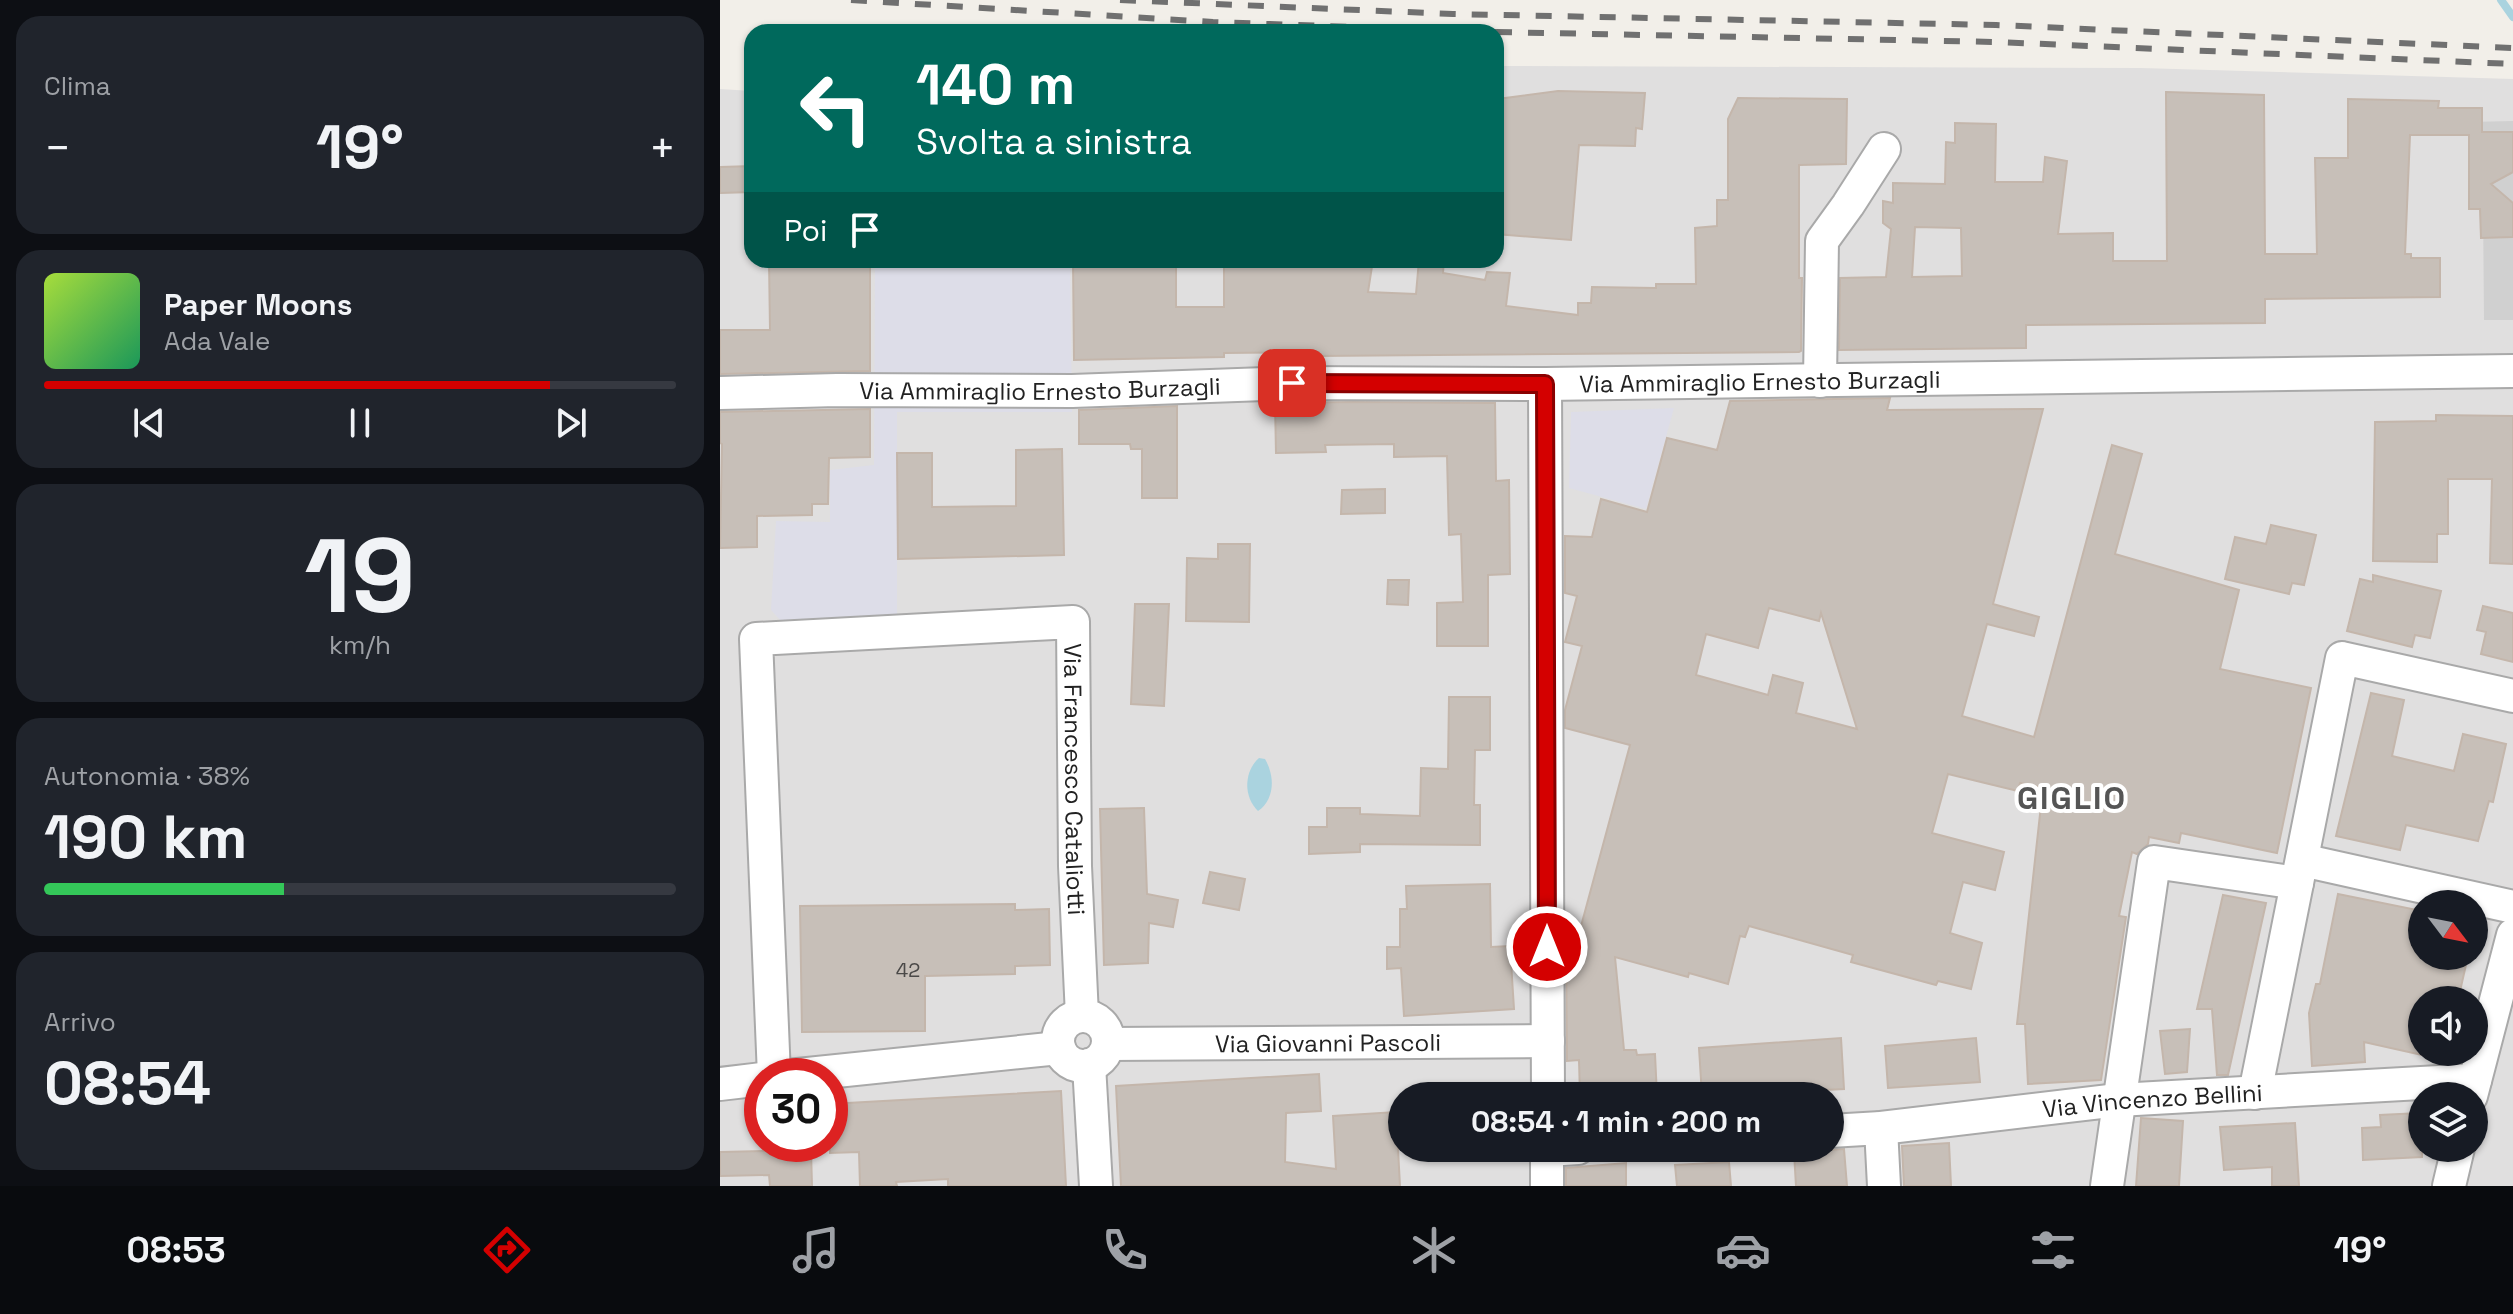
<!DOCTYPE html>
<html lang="it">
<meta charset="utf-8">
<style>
body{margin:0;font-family:"Space Grotesk",sans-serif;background:#20242c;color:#f1f3f6;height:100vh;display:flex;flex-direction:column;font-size:30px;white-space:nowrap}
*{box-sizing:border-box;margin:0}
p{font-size:26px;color:#9ea1a6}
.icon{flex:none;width:44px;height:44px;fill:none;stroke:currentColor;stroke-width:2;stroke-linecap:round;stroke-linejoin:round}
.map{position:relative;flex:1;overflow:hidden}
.details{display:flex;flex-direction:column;gap:16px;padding:16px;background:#0d0f14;width:720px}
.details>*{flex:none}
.guide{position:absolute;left:24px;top:24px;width:760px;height:244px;border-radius:24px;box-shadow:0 2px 6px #0004;background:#00695c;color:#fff;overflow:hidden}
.needle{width:52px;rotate:122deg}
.buttons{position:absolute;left:1688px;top:890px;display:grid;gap:16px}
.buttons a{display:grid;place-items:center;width:80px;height:80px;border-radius:50%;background:#171b24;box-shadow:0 2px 6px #0004;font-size:40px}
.speed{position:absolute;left:24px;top:1058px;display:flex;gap:16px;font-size:40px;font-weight:700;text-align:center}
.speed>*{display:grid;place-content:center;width:104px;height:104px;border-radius:50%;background:#171b24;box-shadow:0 2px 6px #0004;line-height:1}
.speed .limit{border:12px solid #d22;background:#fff;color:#111}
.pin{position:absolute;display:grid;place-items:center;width:68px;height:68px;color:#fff;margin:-34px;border-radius:16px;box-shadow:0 4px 12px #0006}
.me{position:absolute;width:88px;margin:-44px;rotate:0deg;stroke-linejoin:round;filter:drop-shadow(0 0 6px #0008)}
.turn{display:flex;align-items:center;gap:28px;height:168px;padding:0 40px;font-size:36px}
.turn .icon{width:104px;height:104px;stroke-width:2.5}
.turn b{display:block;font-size:56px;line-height:68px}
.then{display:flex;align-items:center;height:76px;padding:0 40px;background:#0003;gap:16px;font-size:30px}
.big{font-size:60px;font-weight:600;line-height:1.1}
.details .tile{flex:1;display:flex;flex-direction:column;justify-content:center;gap:12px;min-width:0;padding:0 28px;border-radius:24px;background:#20242c}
.details .dial{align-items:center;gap:0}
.dial b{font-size:104px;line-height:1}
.song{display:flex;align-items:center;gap:24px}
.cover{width:96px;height:96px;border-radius:12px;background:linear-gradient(135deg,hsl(80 70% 55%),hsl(150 70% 35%))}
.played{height:8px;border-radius:4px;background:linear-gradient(90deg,#d40000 80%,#363941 80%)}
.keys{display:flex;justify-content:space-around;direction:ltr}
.heat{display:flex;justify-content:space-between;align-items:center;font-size:44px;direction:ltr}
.charge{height:12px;border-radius:6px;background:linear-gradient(90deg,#34c759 38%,#363941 0)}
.trip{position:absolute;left:668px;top:1082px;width:456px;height:80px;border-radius:40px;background:#171b24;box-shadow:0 2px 6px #0004;font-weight:600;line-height:80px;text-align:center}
.tabs{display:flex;height:128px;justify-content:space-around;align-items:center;background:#090b0e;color:#9ea1a6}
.tabs .icon{width:56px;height:56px}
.tabs .current{color:#d40000}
.tabs b{font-size:36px;color:#f1f3f6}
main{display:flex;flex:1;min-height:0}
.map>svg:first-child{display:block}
.residential{fill:#e0dfdf;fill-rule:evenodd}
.religious{fill:#d0d0d0}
.plaza{fill:#dddde8}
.water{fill:#aad3df}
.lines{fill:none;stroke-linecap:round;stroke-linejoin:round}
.stream{stroke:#aad3df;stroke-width:8}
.building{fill:#c7bfb8;stroke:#c4b6ab;stroke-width:2;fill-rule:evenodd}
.street-casing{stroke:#a9a9a9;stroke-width:36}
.street{stroke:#fff;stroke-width:32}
.rail{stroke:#707070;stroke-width:6;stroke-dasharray:16 16;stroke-linecap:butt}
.route-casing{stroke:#8a0000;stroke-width:20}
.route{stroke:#d40000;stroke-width:14}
.labels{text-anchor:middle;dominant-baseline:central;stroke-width:8;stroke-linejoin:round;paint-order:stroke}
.number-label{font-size:20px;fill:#4b4948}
.street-label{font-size:24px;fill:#222;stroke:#fff}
.district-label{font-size:32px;font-weight:bold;letter-spacing:2px;fill:#555;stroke:#fff}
</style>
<main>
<section class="details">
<div class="tile"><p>Clima</p>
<div class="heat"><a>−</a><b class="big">19°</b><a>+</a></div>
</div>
<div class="tile">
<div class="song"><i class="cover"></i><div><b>Paper Moons</b><p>Ada Vale</p></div></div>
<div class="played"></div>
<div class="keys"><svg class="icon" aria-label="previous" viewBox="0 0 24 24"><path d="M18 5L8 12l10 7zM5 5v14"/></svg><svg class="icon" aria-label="pause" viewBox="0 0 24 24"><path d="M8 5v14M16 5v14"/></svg><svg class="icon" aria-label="next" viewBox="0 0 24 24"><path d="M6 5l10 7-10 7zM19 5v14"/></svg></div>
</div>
<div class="tile dial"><b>19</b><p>km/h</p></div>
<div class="tile"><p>Autonomia · 38%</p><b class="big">190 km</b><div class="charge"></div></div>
<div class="tile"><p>Arrivo</p><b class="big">08:54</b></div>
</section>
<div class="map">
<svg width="1793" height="1186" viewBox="0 0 1793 1186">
<rect width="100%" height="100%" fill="#f2efe9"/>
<path class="residential" d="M776 66 1421 68 1793 79V1186H0V89L32 91V260H776ZM1702 904H1754V956H1702ZM1702 1000H1754V1052H1702ZM42 1076H110V1144H42ZM682 1096H1110V1148H682ZM1702 1096H1754V1148H1702Z"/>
<polygon class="religious" points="1793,121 1793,320 1764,320 1763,204 1749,122"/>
<g class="plaza">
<polygon points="155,260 350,260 352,412 177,412 177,630 60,620 51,610 56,521 110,522 110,470 154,465"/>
<polygon points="954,408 926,509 849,488 851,412"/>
</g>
<path class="water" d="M539 758 545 759C555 776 555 799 538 811 523 797 524 771 539 758Z"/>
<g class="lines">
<polyline class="stream" points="1781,0 1793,17"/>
</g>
<g class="building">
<polygon points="838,91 925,93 922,129 916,128 915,146 859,145 851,240 776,234 776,120 778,99"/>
<path d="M1446 92 1544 95 1545 254H1597L1595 158H1628V99L1719 101 1718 108H1762V132H1793V172L1771 184 1793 203V237L1761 238 1760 209H1749V135H1690L1685 254H1691V258H1720V297L1545 299V323L1306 325V348L1119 350 1120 278 1166 277 1171 229 1163 223V201L1173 203V183L1225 184 1226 142 1235 143V123L1276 124 1275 182H1323L1325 157 1347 161 1338 234 1393 233V261H1447ZM1195 227 1241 228 1242 276 1192 277Z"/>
<polygon points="1018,98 1127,99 1126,164 1079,165 1079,278 1082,278 1081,351 1079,352 598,356 599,352 504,353 504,357 354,360 353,260 456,260 456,307 504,307 504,260 653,260 648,292 696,294 699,260 724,260 723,273 765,280 767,272 790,273 786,306 858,315 858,303 871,303 872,287 936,288 936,284 976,284 975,228 997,226 997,200 1008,200 1008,119"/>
<polygon points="32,166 32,192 0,193 0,167"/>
<polygon points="49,260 150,260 150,371 0,374 0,330 50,330"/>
<path d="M1170 398 1167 410 1323 409 1273 604 1319 617 1314 636 1267 624 1242 716 1314 737 1392 445 1422 454 1395 554 1519 590 1500 669 1591 688 1557 853 1461 833 1459 843 1429 837 1428 844 1417 854 1412 852 1399 916 1406 917 1381 1080 1308 1084 1305 1024H1297L1323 787 1300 783 1298 791 1228 774 1212 833 1284 852 1275 890 1243 882 1230 933 1262 943 1251 989 1218 981 1216 985 1131 962 1133 955 1029 926 1025 937 1020 936 1008 984 969 973 968 977 895 957 904 1050H916L917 1055 935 1054 937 1096H860L859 1060 847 1061 846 941H857L910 745 845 728V710L862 646 845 642 857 596 845 593V536L872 537 881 499 927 512 947 438 997 450 1010 401ZM1049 608 1099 621 1101 613 1137 729 1076 713 1083 683 1053 675 1048 695 976 675 986 634 1038 648Z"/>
<polygon points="633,402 775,403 776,481 789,480 790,574 768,575 768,646 717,646 717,603 743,602 741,534 729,535 727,456 674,457 674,444 605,445 606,452 556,453 555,403"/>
<polygon points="457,406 457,498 422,498 422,449 411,449 410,444 359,444 359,410"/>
<polygon points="150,409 150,457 109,458 108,504 92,504 92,515 37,516 37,547 0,548 2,444 0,443 0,412"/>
<polygon points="1716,415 1793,416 1793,564 1770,563 1772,479 1728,479 1728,534 1717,534 1717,562 1653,561 1655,422 1716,421"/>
<polygon points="342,449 344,555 178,559 177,453 212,453 212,507 296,506 296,450"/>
<polygon points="665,489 665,513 621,514 622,490"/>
<polygon points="1551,525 1596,535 1584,585 1572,583 1569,594 1505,579 1515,537 1546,544"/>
<polygon points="498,544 530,544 529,622 466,621 467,558 498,559"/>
<polygon points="1653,575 1721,591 1710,638 1695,635 1692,647 1627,631 1640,579 1653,582"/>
<polygon points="668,580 689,580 688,605 667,604"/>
<polygon points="415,604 449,604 444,706 411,704"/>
<polygon points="1763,606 1793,613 1793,662 1761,654 1766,632 1757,630"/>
<polygon points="1651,693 1684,700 1672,756 1734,771 1743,734 1786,744 1773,802 1769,801 1758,841 1686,825 1680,850 1616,836"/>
<polygon points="729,697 770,697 770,750 755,750 754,805 760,805 760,845 640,844 640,852 589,854 589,827 607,827 607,808 640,808 640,814 700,816 701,768 728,769"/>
<polygon points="424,808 427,894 458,900 453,927 429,923 428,963 384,965 380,809"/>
<polygon points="490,872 525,879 519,910 483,903"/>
<polygon points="770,884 771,947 790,946 794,1009 684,1016 681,968 667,969 667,947 680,947 680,909 687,909 686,886"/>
<polygon points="1618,894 1702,911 1702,956 1748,956 1738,1000 1702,1000 1702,1055 1644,1042 1645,1062 1592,1066 1589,1013 1596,984 1600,984"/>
<polygon points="1503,895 1546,903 1508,1075 1497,1075 1492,1009 1477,1009"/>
<polygon points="295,904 295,910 329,909 330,965 295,966 295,974 205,976 205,1031 82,1032 80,906"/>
<polygon points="1470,1029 1467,1072 1445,1074 1440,1031"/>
<polygon points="1121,1038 1124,1089 982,1096 979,1048"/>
<polygon points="1256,1038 1260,1082 1168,1088 1165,1046"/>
<polygon points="599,1074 601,1111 566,1113 565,1162 616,1169 613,1116 676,1112 680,1186 401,1186 396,1086"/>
<polygon points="341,1091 346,1186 228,1186 228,1179 176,1182 177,1186 140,1186 139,1152 110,1153 110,1104"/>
<polygon points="1699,1113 1699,1125 1702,1125 1702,1157 1643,1160 1642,1128 1661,1127 1660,1115"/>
<polygon points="1421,1118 1463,1121 1459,1186 1416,1186"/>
<polygon points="1575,1123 1579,1186 1552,1186 1552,1167 1504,1170 1500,1127"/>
<polygon points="1229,1143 1231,1186 1184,1186 1182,1146"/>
<polygon points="1124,1149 1127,1186 1076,1186 1074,1152"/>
<polygon points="91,1150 92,1186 50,1186 49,1175 0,1176 0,1152"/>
<polygon points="1009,1162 1011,1186 957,1186 955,1165"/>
<polygon points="906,1163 906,1186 846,1186 846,1168"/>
</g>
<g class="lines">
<defs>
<g id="street">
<polyline points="1100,381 1102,241 1128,205 1164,149"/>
<polyline points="825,384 828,1096"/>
<path id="s1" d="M0 393 117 390 352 391 572 383 825 384 1793 371"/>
<polyline points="1582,860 1793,907"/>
<circle cx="363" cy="1041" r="25"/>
<path id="s2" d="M388 1044 828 1041"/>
<polyline points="369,1065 376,1186"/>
<path id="s3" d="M54 1076 36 639 353 622 355 866 362 1016"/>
<polyline points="68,1076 339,1048"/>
<polyline points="0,1084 42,1079"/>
<polyline points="1535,1093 1622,658 1793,696"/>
<polyline points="1751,1096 1793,935"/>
<polyline points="1161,1128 1164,1186"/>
<path id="s4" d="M1110 1131 1161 1128 1398 1100 1755 1080"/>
<polyline points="827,1150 858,1148"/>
<polyline points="827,1186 827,1148"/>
<polyline points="1387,1186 1434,862 1577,883"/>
<polyline points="1729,1186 1738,1148"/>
</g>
</defs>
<use href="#street" class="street-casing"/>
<use href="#street" class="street"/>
<g class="rail">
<polyline points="131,0 493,22 776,32"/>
<polyline points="400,0 733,14 1276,25 1793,48"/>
<polyline points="776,32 1276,42 1793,64"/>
</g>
</g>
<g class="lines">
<defs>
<polyline id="route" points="572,383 825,384 827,947"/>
</defs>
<use href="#route" class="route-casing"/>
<use href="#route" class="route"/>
</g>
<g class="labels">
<g class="number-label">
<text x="188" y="970">42</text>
</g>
<g class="street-label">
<text stroke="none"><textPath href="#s1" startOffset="1040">Via Ammiraglio Ernesto Burzagli</textPath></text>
<text stroke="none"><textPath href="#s1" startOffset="320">Via Ammiraglio Ernesto Burzagli</textPath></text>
<text stroke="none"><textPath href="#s3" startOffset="912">Via Francesco Cataliotti</textPath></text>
<text stroke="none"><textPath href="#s2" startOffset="220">Via Giovanni Pascoli</textPath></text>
<text stroke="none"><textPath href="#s4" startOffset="324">Via Vincenzo Bellini</textPath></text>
</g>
<g class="district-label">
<text x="1352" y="798">GIGLIO</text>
</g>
</g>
</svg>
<div class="buttons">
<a><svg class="needle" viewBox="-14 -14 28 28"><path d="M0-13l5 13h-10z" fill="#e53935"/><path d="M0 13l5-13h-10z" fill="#9ea1a6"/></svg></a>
<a><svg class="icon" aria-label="sound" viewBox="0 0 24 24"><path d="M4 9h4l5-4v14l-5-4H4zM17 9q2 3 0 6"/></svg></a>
<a><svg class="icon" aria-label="layers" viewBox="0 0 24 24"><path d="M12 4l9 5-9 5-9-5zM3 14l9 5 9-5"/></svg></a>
</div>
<div class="speed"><div class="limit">30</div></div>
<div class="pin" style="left:572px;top:383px;background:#d93025"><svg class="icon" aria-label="arrive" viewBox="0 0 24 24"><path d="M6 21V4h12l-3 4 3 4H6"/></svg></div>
<svg class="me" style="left:827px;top:947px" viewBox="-20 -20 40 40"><circle r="17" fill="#d40000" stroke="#fff" stroke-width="3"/><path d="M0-11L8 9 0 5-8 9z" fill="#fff"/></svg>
<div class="trip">08:54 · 1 min · 200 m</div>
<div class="guide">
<div class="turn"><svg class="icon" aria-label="left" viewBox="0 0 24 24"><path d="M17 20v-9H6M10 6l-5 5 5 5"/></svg><div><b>140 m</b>Svolta a sinistra</div></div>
<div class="then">Poi<svg class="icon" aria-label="arrive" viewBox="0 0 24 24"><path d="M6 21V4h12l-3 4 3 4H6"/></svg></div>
</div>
</div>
</main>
<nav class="tabs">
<b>08:53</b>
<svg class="icon current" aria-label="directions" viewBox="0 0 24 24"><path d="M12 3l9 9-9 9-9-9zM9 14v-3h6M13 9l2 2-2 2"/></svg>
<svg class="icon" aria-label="music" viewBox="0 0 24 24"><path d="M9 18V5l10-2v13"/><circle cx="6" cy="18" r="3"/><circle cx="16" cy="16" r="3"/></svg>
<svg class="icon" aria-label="phone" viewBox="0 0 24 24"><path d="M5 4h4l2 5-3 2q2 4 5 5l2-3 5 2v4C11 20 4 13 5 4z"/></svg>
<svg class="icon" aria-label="climate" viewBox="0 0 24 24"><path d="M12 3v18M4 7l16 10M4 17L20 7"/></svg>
<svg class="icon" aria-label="car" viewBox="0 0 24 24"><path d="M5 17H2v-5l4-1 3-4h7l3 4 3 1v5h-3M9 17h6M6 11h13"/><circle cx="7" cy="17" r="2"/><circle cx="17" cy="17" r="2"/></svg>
<svg class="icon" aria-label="filters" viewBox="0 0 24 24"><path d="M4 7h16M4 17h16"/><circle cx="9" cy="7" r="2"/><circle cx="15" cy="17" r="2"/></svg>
<b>19°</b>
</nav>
